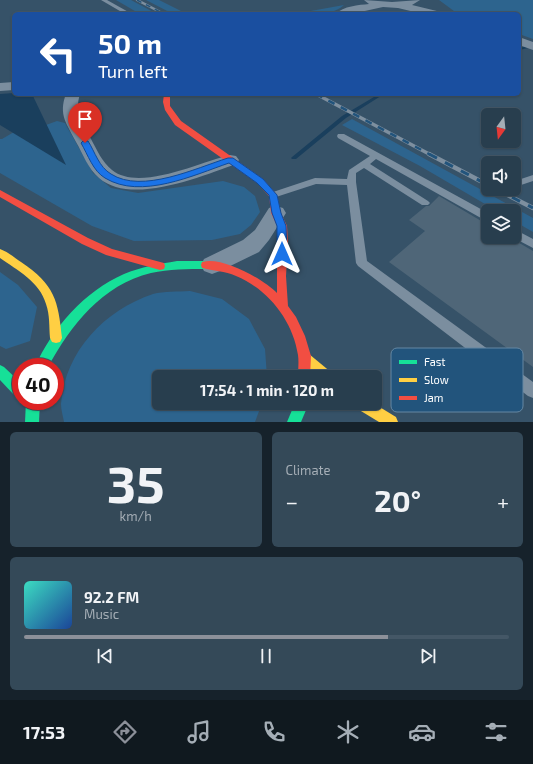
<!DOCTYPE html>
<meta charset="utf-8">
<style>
body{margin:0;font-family:"Exo 2",sans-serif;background:#344958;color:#f1f3f6;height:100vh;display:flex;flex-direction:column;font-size:15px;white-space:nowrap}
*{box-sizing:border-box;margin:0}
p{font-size:13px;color:#a5aeb6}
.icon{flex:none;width:22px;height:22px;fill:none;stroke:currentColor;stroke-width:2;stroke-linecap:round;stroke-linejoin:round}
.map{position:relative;height:422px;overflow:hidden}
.sheet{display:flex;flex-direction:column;gap:10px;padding:10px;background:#16222b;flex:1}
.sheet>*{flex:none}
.top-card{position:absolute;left:12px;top:12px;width:509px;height:84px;border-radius:6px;box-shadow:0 1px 3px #0004,0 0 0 1px #445766;background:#1a4fa0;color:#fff;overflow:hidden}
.needle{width:26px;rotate:195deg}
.tools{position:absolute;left:481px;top:108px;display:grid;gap:8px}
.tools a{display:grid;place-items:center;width:40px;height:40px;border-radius:6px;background:#283e4e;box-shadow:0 1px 3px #0004,0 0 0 1px #445766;font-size:20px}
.speed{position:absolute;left:12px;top:358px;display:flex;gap:8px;font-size:20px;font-weight:700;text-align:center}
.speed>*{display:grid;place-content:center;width:52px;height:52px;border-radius:50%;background:#283e4e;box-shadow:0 1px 3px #0004,0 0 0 1px #445766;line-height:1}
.speed .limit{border:6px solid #d22;background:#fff;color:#111}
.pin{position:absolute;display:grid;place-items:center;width:34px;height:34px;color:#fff;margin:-41px -17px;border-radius:50% 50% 50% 0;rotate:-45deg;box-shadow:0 0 4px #0007}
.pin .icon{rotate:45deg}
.me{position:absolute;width:44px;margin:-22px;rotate:0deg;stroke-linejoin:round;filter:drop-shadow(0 0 3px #0008)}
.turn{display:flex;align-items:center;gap:14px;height:84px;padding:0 20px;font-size:18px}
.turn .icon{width:52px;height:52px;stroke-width:2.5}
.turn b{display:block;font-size:28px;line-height:34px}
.big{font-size:30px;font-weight:700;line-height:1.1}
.sheet .widget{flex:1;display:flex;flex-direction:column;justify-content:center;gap:6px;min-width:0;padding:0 14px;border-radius:6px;background:#344958}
.sheet .dial{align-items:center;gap:0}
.dial b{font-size:52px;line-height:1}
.song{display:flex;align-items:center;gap:12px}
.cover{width:48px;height:48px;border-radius:6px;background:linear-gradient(135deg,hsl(170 70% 55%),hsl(220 70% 35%))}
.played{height:4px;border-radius:2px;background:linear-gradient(90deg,#8c9099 75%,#445766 75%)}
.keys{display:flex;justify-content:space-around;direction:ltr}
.heat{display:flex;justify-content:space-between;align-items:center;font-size:22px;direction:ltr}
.sheet .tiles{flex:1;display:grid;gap:10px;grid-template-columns:1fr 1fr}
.widget:last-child{grid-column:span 2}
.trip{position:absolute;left:152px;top:370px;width:230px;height:40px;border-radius:6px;background:#283e4e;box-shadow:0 1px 3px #0004,0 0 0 1px #445766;font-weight:700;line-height:40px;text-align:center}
.menu{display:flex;height:64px;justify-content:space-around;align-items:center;background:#10191f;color:#a5aeb6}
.menu .icon{width:28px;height:28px}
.menu .current{color:#8c9099}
.menu b{font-size:18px;color:#f1f3f6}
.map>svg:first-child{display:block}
.green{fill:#2d648e}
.water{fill:#1a3f5d}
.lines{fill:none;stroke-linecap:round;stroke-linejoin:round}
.stream{fill:#1a3f5d;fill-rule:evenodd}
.building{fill:#4f6678}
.lane{fill:#7b8e9f;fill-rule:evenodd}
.street{fill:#7b8e9f;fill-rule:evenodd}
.fast{fill:#16e098;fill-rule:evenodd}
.slow{fill:#ffcf43;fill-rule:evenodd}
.jam{fill:#f24e42;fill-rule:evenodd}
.rail-far2-casing{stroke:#7d8f9f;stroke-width:2.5}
.rail-far1-casing{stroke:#7d8f9f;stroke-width:3.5}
.rail-casing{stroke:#7d8f9f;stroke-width:4.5}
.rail-far2{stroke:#22547c;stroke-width:1.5;stroke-dasharray:5;stroke-linecap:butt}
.rail-far1{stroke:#22547c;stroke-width:2.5;stroke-dasharray:7;stroke-linecap:butt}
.rail{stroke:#22547c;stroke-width:3;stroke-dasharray:9;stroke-linecap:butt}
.route{fill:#1a73e8;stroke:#114b97}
.key{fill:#22547c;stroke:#6487a3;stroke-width:1}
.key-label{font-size:11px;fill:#fff}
</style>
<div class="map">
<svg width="533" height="422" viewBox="0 0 533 422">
<rect width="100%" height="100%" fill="#365268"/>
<g class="green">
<polygon points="116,0 131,0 157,14 140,14"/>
<polygon points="146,0 159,0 187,14 173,14"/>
<polygon points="439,0 533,0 533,39 519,34 519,14 458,14"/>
<path d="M344 5C331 17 310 14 294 14Z"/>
<polygon points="352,119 533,218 533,232 514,221 514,211 497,211 420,166 342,125"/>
<polygon points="57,121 65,123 93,173 111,188 138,193 223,181 244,187 255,196 260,212 251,225 240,234 212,240 134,241 92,226 0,173 0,139 2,139 26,125 32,130"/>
<polygon points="0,272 18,285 37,307 30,341 6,349 0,346"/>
<path d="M190 291 222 299 249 319 265 349 267 377H159V403H262L255 422H64C63 416 61 410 61 404 65 351 105 310 153 294 164 291 178 292 190 291Z"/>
</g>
<polygon class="water" points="14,93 32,94 66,165 0,125 0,94"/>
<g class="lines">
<g class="stream">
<polygon points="533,45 533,47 519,50 519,48"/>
<polygon points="379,94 384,94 346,118 296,159 292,159 291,158 292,157 342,116"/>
</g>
</g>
<polygon class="building" points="439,196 488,225 488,237 509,237 533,251 533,367 389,262 425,231 409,220 426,206 429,206"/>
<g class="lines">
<g class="lane">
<polygon points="101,0 107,0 132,14 125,14"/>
<polygon points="338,134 344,134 488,213 488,222 376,159 370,164 428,201 430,203 428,205 422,205 364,168 356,173 356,182 367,261 533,382 533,398 528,396 358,266 356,263 347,185 316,184 276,197 270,197 268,195 270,193 315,178 347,179 349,170 370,156 338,138 337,136"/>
<polygon points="533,175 533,181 521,185 516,182 518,180"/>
<polygon points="514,229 533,239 533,248 512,237 514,237"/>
</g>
<g class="street">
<path d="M364 0 392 2 420 0 412 5 441 12 442 14H423L398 8 383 7 351 14H336C343 6 359 5 369 4Z"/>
<polygon points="519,37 533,42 533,50 519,45"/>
<polygon points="14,82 14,90 0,91 0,83"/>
<path d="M66 94H80C74 113 82 124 91 139 97 150 102 162 112 170 139 192 200 162 230 155L236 156 239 160 236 164C202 176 131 206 99 178 88 169 83 154 76 142 67 124 58 115 66 94Z"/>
<polygon points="276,206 283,208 286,213 269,240 259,252 220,271 212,274 204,271 201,265 204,259 243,240 255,230 269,208"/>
</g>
<g class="fast">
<path d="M177 261H206L210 262 211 265 210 268 206 269C188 269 169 269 151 273 102 285 71 325 48 367H35C52 328 85 291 124 274 141 267 159 264 177 261Z"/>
<polygon points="0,365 4,367 21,383 21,398 16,397 0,380"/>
<polygon points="26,401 40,401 39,422 25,422"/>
<polygon points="295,403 309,403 301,422 287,422"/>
</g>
<g class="slow">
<path d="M0 249C8 252 15 258 21 262 55 285 58 300 62 338L60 342 56 343 52 342 50 338C49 327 50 315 46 304 40 282 17 270 0 258Z"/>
<polygon points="305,352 309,354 332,373 334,377 318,377 301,362 299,358 301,354"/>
<polygon points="354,403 373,403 396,417 398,422 379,422 356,408"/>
</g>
<g class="jam">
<path d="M164 94H170V106L181 121 263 179 277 195 281 213 287 226 288 243 286 276 288 306 296 317 305 336 311 356 310 377H298C298 370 299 362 298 355 293 321 268 289 236 276 225 271 213 271 202 268L201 265 202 262C222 256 263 279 277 293V226L271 213 269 196 257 183 175 125 165 110 163 102Z"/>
<polygon points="0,190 88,238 112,249 164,263 165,266 164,269 160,270 106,255 82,244 0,197"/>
</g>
<defs>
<polyline id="rail-far2" points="137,0 164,14"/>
<polyline id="rail-far1" points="316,94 431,155"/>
<g id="rail">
<polyline points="429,154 488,185"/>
<polyline points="496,189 533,208"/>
</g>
</defs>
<use href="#rail-far2" class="rail-far2-casing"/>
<use href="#rail-far1" class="rail-far1-casing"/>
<use href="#rail" class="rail-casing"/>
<use href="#rail-far2" class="rail-far2"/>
<use href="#rail-far1" class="rail-far1"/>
<use href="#rail" class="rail"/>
</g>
<path class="route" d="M83 141H88C95 152 99 167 111 174 142 194 196 168 228 158H233L263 179 277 195 281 213 286 226 287 254 286 257H278L277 254V226L272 213 269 195 257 183 229 163C194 175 141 200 105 178 93 171 88 155 81 143Z"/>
<rect x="391" y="348" width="132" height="64" rx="6" class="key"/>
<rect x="399" y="360" width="18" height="4" fill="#16e098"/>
<rect x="399" y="378" width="18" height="4" fill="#ffcf43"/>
<rect x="399" y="396" width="18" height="4" fill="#f24e42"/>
<g class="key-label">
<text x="424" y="366">Fast</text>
<text x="424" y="384">Slow</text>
<text x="424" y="402">Jam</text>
</g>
</svg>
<div class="tools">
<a><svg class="needle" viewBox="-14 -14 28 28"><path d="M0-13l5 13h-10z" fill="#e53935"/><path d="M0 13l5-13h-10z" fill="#a5aeb6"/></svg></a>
<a><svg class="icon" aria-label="sound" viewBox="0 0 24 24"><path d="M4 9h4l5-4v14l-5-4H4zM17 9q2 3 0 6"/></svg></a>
<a><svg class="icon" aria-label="layers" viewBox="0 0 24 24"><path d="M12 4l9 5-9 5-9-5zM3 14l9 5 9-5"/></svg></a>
</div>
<div class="speed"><div class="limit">40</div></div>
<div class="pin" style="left:85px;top:143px;background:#d93025"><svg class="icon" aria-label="arrive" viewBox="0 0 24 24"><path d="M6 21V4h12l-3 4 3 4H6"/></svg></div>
<svg class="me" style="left:282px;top:254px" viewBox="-20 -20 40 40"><path d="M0-17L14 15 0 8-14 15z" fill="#1a73e8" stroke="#fff" stroke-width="4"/></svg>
<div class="trip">17:54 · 1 min · 120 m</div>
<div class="top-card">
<div class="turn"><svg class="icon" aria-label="left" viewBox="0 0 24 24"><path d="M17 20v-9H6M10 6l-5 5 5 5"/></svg><div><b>50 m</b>Turn left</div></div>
</div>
</div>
<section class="sheet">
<div class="tiles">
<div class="widget dial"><b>35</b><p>km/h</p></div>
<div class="widget"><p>Climate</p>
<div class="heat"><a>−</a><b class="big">20°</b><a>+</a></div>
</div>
<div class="widget">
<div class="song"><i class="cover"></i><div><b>92.2 FM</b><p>Music</p></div></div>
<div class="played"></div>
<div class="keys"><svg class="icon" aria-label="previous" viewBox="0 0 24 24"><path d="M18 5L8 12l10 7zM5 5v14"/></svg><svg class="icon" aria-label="pause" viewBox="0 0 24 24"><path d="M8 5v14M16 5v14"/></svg><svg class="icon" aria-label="next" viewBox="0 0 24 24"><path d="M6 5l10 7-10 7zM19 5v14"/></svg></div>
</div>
</div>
</section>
<nav class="menu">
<b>17:53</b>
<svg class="icon current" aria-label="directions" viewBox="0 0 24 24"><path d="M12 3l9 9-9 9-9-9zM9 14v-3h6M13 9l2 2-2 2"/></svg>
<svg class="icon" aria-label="music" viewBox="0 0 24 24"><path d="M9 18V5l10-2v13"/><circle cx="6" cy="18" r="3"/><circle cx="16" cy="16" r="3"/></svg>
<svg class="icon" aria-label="phone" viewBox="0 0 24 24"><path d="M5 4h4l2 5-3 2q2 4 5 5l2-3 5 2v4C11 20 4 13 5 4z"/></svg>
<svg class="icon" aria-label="climate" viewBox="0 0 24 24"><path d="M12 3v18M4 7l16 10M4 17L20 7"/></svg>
<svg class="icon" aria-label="car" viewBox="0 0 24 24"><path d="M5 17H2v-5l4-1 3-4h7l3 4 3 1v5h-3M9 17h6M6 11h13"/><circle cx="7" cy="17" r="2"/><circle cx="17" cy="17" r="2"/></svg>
<svg class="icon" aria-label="filters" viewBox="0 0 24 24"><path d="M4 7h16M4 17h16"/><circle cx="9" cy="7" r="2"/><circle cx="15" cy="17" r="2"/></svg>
</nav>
